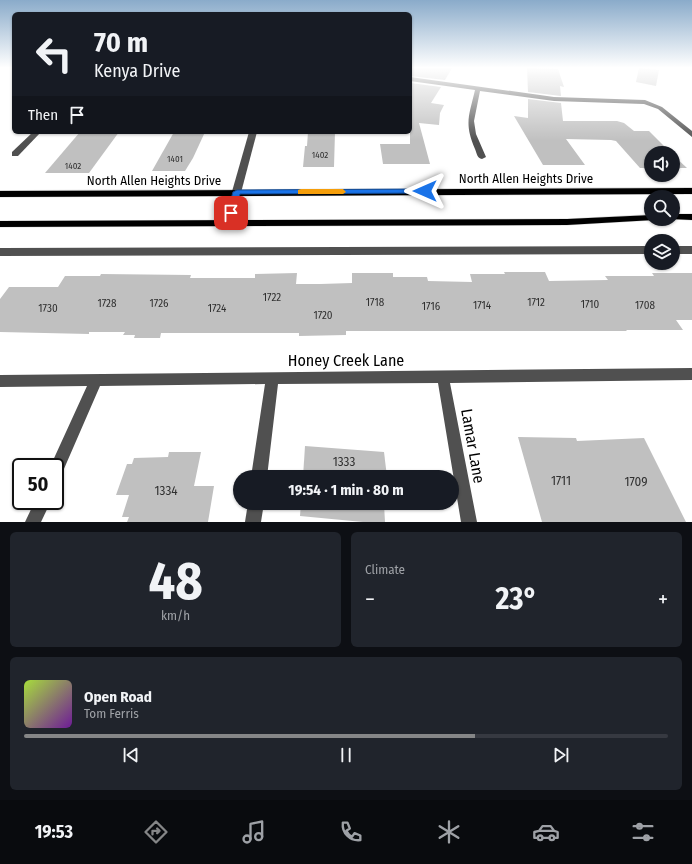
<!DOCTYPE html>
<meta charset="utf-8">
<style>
body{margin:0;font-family:"Fira Sans Condensed",sans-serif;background:#20242c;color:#f1f3f6;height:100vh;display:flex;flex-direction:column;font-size:15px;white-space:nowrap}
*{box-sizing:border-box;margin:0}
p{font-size:13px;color:#9ea1a6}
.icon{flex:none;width:22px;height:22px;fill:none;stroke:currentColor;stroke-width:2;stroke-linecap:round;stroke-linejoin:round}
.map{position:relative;height:522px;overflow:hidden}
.panel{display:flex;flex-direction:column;gap:10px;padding:10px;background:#0d0f14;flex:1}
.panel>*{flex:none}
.hud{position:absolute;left:12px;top:12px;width:400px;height:122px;border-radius:6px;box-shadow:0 1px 3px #0004;background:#171b24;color:#f1f3f6;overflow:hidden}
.fabs{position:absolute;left:644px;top:146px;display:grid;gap:8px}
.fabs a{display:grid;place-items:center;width:36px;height:36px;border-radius:50%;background:#171b24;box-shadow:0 1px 3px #0004;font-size:20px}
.speed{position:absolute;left:12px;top:458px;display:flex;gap:8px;font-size:20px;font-weight:700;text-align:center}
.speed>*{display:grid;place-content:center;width:52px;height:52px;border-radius:50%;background:#171b24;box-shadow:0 1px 3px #0004;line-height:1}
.speed .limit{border:2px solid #111;border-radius:6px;background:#fff;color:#111}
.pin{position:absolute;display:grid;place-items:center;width:34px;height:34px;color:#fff;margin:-17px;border-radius:8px;box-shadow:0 2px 6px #0006}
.me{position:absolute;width:44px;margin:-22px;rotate:270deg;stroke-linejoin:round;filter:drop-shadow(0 0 3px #0008)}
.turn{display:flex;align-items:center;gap:14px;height:84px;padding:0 16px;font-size:18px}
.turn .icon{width:52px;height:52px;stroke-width:2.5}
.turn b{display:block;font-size:28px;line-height:34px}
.then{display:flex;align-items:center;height:38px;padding:0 16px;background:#0003;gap:8px;font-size:15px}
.big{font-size:30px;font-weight:700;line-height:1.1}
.panel .widget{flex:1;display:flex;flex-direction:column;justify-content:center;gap:6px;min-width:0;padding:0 14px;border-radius:6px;background:#20242c}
.panel .dial{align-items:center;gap:0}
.dial b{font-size:52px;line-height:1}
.song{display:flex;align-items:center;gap:12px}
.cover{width:48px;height:48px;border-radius:6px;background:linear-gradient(135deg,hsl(80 70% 55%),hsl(280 70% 35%))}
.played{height:4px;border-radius:2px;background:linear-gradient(90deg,#858687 70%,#363941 70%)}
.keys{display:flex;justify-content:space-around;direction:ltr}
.heat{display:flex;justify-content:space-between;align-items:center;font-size:22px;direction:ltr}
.panel .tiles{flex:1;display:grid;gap:10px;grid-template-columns:1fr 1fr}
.widget:last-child{grid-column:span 2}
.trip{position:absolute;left:233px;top:470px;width:226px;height:40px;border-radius:20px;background:#171b24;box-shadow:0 1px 3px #0004;font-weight:700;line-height:40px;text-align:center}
.tab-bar{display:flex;height:64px;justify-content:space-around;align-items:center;background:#090b0e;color:#9ea1a6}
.tab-bar .icon{width:28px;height:28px}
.tab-bar .active{color:#858687}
.tab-bar b{font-size:18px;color:#f1f3f6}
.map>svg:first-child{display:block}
.building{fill:#c0c0c0}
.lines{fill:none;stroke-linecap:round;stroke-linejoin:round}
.major-casing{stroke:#dbdbdb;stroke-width:1}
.minor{fill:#505050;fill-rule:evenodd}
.major{fill:#000;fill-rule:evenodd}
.route{fill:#1a73e8;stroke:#114b97}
.slow{fill:#f59e0b}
.labels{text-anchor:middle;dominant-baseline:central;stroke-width:3;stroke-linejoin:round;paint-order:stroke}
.far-number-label{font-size:9px;fill:#303030}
.number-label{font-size:11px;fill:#303030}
.street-label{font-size:13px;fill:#000;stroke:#fff}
.near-number-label{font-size:13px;fill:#303030}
.near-street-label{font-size:16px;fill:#000;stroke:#fff}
</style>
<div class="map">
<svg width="692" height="522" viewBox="0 0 692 522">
<rect width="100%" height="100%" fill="#fff"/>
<g class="building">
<polygon points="410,68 452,68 445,80 410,76"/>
<polygon points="527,68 558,69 564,87 560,86 561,96 528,92"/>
<polygon points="639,68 659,70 656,86 636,82"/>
<polygon points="410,83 441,87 431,103 444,105 440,113 439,125 419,123 430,164 383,164 380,144 410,144"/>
<polygon points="528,99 561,103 563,121 617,121 624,123 634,131 649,131 671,153 651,153 651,168 640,168 616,141 611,140 566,139 585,165 543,165 514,116 528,118"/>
<polygon points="80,132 119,132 89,173 45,173"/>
<polygon points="174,132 205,132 193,158 185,171 152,171"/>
<polygon points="308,132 335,132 334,167 303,167 305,146 307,146"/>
<polygon points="673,155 687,168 673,168"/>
<polygon points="504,272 545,272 549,281 608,280 605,276 654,276 652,273 692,273 692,320 676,320 683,330 626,330 627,331 346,331 346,335 299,336 299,333 161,333 160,338 134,338 135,335 123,335 125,332 89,332 89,334 0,332 0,299 9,287 58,287 65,276 100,276 101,274 191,275 190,278 255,278 255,274 297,273 296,284 320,284 352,283 352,273 393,273 393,277 427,277 428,281 472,282 470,274 505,274"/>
<polygon points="518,437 576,438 577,441 644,438 686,522 542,522"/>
<polygon points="305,446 384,452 387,477 303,477"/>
<polygon points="169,452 201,452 194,486 214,486 208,522 127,522 129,517 122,517 129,495 116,495 127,464 132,464 134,458 168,457"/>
<polygon points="301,503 388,503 388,504 384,504 385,522 363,522 300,516"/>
</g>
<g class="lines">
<defs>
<g id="major">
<polygon points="692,188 692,194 0,197 0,191"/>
<polygon points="673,214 692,214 692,220 670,219 673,219"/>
<polygon points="651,215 651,219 655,219 654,220 567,225 0,227 0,221 567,219"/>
</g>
</defs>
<use href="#major" class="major-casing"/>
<g class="minor">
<path d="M410 77 554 97 645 100 662 107 692 131V137L658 109 644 104 554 101 480 91 474 121 476 134 486 157 482 159C477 158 477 154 475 149 464 123 469 116 475 90L410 81Z"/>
<polygon points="33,132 41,132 18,156 12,156 12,152"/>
<polygon points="249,132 257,132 233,223 228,226 223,223"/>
<polygon points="651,246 651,254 0,256 0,248"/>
<rect x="673" y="246" width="19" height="8"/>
<polygon points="692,368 692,380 450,383 477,522 461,522 438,383 278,384 267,477 251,477 265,384 100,386 60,478 55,480 55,467 50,467 87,386 0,387 0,375"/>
<polygon points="35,501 51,501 41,522 25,522"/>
<polygon points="248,503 264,503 261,522 245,522"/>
</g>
<use href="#major" class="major"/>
</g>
<linearGradient id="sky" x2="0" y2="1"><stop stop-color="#8aabca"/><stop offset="0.48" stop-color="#fff"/><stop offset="1" stop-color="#fff" stop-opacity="0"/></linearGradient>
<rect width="692" height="141" fill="url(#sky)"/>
<polygon class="route" points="425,189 429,191 428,193 240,194 234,215 231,216 227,213 233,192 237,190"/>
<polygon class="slow" points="301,189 343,189 346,192 343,194 298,194 298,190"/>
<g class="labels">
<g class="far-number-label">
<text x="320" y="155">1402</text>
<text x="175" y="159">1401</text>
<text x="73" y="166">1402</text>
</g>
<g class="number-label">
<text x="272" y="297">1722</text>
<text x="375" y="302">1718</text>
<text x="536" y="302">1712</text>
<text x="107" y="303">1728</text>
<text x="159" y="303">1726</text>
<text x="590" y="304">1710</text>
<text x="482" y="305">1714</text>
<text x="645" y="305">1708</text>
<text x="431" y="306">1716</text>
<text x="48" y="308">1730</text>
<text x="217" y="308">1724</text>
<text x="323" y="315">1720</text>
</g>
<g class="street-label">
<text x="526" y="178">North Allen Heights Drive</text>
<text x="154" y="180">North Allen Heights Drive</text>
</g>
<g class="near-number-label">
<text x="344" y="461">1333</text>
<text x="561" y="480">1711</text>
<text x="636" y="481">1709</text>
<text x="166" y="490">1334</text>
</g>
<g class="near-street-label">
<text x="346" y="360">Honey Creek Lane</text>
<text transform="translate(473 446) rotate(80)">Lamar Lane</text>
</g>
</g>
</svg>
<div class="fabs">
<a><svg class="icon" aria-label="sound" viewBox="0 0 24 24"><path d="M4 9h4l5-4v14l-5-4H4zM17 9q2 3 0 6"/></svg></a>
<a><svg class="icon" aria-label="search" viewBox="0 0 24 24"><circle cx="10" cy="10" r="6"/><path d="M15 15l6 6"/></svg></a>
<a><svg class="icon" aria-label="layers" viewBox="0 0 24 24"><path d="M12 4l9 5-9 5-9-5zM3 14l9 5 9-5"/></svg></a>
</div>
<div class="speed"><div class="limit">50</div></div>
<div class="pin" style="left:231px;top:213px;background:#d93025"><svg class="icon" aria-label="arrive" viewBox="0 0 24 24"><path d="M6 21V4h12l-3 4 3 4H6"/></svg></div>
<svg class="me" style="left:425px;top:191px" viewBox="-20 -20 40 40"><path d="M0-17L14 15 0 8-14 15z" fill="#1a73e8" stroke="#fff" stroke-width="4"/></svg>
<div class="trip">19:54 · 1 min · 80 m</div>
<div class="hud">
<div class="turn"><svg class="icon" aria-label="left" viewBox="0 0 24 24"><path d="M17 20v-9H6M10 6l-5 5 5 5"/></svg><div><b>70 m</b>Kenya Drive</div></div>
<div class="then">Then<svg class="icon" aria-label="arrive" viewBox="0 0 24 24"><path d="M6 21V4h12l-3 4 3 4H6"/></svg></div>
</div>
</div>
<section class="panel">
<div class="tiles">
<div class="widget dial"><b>48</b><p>km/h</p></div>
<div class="widget"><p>Climate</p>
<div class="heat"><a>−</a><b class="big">23°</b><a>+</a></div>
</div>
<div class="widget">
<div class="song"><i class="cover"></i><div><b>Open Road</b><p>Tom Ferris</p></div></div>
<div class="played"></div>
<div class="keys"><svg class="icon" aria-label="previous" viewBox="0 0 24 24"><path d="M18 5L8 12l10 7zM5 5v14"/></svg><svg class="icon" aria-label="pause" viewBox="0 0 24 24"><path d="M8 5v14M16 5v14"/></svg><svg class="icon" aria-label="next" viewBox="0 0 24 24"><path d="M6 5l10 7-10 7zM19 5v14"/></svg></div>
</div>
</div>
</section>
<nav class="tab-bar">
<b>19:53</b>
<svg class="icon active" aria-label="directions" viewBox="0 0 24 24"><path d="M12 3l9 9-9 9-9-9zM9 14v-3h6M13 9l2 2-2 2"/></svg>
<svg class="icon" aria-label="music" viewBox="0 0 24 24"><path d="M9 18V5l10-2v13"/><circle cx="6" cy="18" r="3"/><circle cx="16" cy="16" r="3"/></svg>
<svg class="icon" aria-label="phone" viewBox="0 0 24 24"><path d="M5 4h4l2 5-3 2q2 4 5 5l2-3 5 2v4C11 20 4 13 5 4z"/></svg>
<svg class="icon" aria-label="climate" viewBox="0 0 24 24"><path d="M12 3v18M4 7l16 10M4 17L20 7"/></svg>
<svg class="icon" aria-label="car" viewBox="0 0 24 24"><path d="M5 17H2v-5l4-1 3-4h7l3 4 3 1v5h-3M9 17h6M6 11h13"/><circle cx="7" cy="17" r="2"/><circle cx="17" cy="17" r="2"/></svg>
<svg class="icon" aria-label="filters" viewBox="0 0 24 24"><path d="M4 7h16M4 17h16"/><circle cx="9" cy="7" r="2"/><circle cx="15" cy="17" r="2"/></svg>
</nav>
